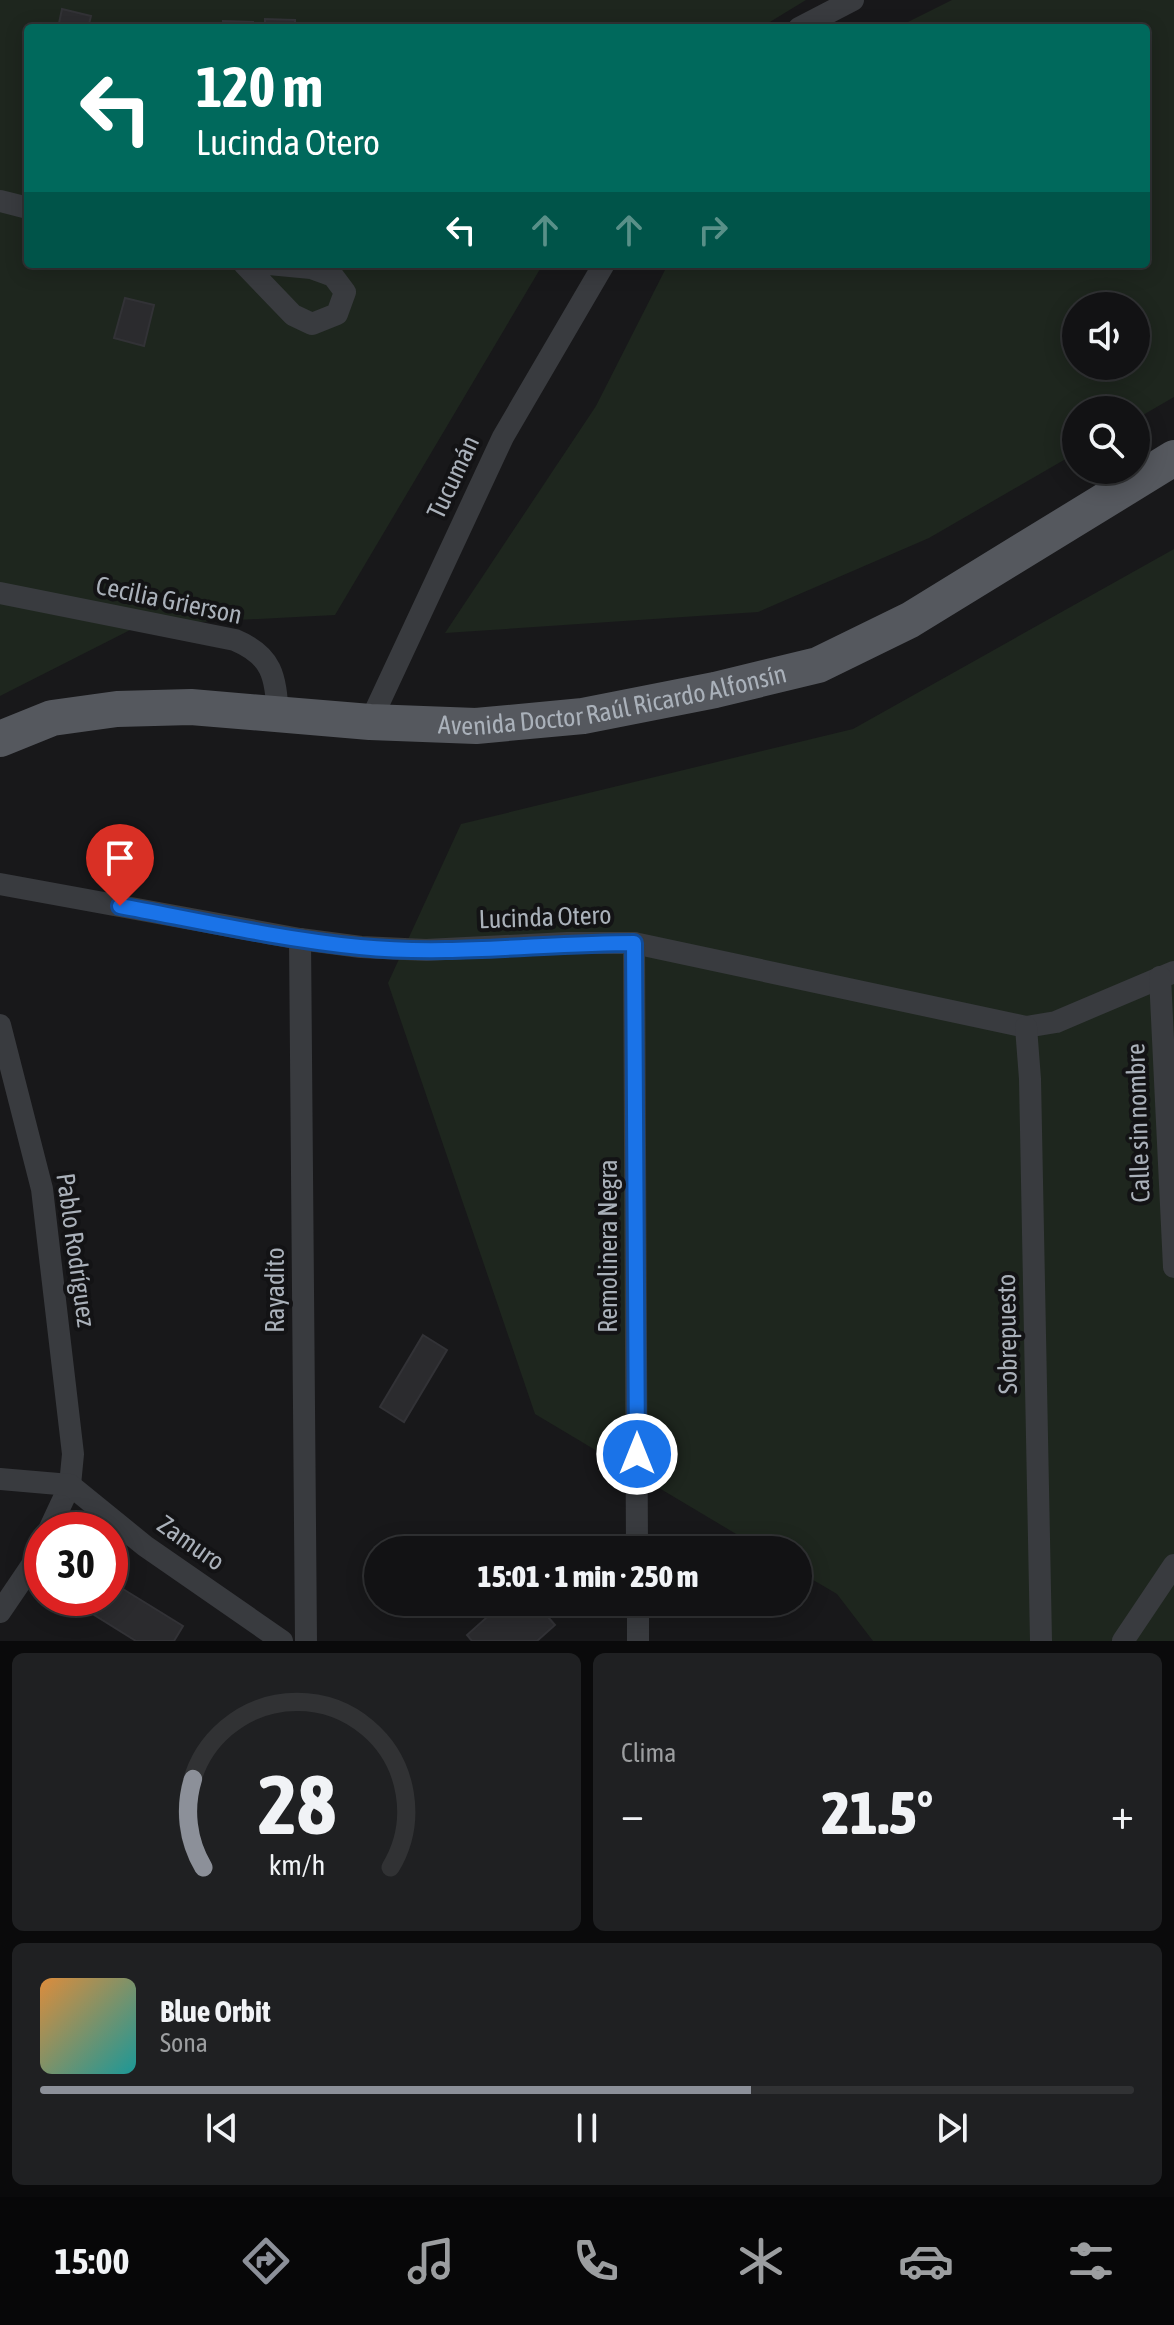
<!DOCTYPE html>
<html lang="es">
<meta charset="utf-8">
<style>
body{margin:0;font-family:"Asap Condensed",sans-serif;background:#1f2022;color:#f1f3f6;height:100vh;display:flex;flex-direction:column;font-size:30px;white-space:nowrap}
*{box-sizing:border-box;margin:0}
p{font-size:26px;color:#9c9ea0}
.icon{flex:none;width:44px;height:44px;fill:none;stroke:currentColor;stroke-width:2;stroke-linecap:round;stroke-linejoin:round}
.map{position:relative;height:1641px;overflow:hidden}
.details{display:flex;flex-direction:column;gap:12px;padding:12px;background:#0a0a0b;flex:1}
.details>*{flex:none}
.guide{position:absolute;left:24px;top:24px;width:1126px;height:244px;border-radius:8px;box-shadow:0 4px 20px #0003,0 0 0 2px #313234;background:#00695c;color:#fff;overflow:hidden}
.fabs{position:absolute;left:1062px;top:292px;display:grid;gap:16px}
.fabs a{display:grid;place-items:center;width:88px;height:88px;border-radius:50%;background:#121214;box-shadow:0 4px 20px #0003,0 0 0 2px #313234;font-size:40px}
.speed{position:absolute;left:24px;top:1512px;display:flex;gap:16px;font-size:40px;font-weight:700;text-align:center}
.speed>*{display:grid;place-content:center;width:104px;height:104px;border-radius:50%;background:#121214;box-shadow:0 4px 20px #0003,0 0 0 2px #313234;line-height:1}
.speed .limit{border:12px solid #d22;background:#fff;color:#111}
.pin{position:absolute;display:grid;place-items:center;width:68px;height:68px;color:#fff;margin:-82px -34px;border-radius:50% 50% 50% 0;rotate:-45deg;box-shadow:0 0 8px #0007}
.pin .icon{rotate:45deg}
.me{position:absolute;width:88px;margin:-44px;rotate:0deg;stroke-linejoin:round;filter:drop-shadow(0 0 6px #0008)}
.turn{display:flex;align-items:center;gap:28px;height:168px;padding:0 40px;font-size:36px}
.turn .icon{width:104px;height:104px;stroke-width:2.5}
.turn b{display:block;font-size:56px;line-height:68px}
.lanes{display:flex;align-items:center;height:76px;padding:0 40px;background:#0003;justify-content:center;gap:40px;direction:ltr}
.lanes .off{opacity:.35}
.big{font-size:60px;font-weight:800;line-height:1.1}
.details .tile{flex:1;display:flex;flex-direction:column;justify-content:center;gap:12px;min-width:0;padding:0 28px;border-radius:12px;background:#1f2022}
.details .dial{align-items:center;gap:0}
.dial svg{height:208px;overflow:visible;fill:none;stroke:#313234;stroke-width:7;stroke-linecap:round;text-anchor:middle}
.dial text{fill:#f1f3f6;stroke:none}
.song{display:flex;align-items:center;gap:24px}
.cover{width:96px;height:96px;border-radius:12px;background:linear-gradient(135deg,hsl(30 70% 55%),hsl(180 70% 35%))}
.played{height:8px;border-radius:4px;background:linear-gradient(90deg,#8c9099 65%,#313234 65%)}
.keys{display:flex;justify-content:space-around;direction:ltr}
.heat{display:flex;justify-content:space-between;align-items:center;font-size:44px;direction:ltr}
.details .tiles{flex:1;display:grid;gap:12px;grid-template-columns:1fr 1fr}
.tile:last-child{grid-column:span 2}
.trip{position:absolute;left:364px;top:1536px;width:448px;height:80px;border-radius:40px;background:#121214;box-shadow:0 4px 20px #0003,0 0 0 2px #313234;font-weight:800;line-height:80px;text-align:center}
.tab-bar{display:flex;height:128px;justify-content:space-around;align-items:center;background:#070708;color:#9c9ea0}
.tab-bar .icon{width:56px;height:56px}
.tab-bar .current{color:#8c9099}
.tab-bar b{font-size:36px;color:#f1f3f6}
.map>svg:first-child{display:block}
.green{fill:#1e261e;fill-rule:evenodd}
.building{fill:#2b2b2e;stroke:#323236;stroke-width:2}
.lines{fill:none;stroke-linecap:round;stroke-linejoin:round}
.minor{stroke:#393b3f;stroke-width:22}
.primary{stroke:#55585e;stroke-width:36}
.route-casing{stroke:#114b97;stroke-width:20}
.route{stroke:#1a73e8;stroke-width:14}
.labels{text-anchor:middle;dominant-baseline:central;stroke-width:8;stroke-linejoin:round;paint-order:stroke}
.street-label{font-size:26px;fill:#aab1ba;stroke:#131315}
</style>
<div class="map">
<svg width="1174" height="1641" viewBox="0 0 1174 1641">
<rect width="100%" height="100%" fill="#18181a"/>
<g class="green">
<polygon points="0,0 806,0 760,28 28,28 28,264 543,264 335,615 140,625 0,696"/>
<path d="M952 0H1174V397L1136 419V410H1076V453L929 538 758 612 445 633 596 406 668 264H1146V28H896ZM1136 306V366H1076V306Z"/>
<polygon points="1174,549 1174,1641 873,1641 837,1594 798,1571 798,1550 763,1550 535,1414 388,983 461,824 853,729"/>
</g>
<g class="building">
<polygon points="62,9 91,16 88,28 58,28"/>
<polygon points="265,19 295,20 295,28 265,28"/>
<polygon points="223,21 253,22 253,28 223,28"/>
<polygon points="125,298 154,305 144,346 114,338"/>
<polygon points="423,1335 447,1350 404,1422 380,1407"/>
<polygon points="110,1581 183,1626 174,1641 136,1641 67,1598 110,1598"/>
<polygon points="504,1602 535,1602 555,1625 537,1641 472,1641 467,1635"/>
</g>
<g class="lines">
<g class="minor">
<polyline points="799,28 853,0"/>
<polyline points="0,201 28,208"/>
<polyline points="244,264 293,315 312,324 337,314 345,292 333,276 311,268 269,264"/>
<path d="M0 593 235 640C273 656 275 676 278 714"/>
<polyline points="370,722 503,437 604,264"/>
<polyline points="0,884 300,939 361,947 426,950 567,943 634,943 1026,1027 1056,1022 1174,972"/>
<polyline points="300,939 306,1641"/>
<polyline points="634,943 637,1550"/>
<polyline points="1160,977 1174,1267"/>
<polyline points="0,1025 42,1189 73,1454 70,1485 49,1530"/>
<polyline points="1026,1027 1030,1079 1041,1641"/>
<polyline points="0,1479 70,1485 145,1546 282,1641"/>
<polyline points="638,1602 638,1641"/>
<polyline points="0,1612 34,1562 42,1545"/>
<polyline points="1123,1641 1174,1565"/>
</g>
<path class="primary" id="s1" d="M0 739 52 718 117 709 191 707 370 722 476 726 583 716 715 690 818 665 910 620 1174 458"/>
</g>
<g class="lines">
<defs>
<path id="route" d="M120 906C200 921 280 939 360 947 451 956 543 943 634 943L637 1454"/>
</defs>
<use href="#route" class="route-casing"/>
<use href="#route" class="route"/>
</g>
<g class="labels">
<g class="street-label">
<text transform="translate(453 477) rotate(-65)">Tucumán</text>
<text transform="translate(169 600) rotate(12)">Cecilia Grierson</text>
<text stroke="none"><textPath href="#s1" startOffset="620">Avenida Doctor Raúl Ricardo Alfonsín</textPath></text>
<text transform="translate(545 917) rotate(-2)">Lucinda Otero</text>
<text transform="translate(1138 1123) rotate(-92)">Calle sin nombre</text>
<text transform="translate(608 1246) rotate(-90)">Remolinera Negra</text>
<text transform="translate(76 1250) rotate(82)">Pablo Rodríguez</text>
<text transform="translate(275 1290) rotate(-90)">Rayadito</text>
<text transform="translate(1007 1334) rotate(-91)">Sobrepuesto</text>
<text transform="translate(191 1543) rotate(35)">Zamuro</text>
</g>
</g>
</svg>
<div class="fabs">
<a><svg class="icon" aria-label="sound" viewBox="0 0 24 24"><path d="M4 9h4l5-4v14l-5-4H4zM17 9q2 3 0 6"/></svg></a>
<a><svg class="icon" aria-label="search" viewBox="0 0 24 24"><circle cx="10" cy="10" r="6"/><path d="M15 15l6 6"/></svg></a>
</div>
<div class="speed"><div class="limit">30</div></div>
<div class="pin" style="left:120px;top:906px;background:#d93025"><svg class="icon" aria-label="arrive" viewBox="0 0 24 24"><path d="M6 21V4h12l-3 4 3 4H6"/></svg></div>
<svg class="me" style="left:637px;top:1454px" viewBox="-20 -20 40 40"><circle r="17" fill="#1a73e8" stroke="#fff" stroke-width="3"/><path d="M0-11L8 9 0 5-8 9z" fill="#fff"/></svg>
<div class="trip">15:01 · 1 min · 250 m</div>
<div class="guide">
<div class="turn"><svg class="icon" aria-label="left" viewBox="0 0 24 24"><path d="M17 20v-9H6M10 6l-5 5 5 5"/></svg><div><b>120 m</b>Lucinda Otero</div></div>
<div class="lanes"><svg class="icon" aria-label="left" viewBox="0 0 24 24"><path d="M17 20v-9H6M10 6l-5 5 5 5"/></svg><svg class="icon off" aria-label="ahead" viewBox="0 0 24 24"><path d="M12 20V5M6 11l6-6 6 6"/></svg><svg class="icon off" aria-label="ahead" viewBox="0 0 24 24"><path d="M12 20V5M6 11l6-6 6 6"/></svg><svg class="icon off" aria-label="right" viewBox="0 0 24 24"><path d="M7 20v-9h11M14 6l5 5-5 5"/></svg></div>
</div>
</div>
<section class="details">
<div class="tiles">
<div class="tile dial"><svg viewBox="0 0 100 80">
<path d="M14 69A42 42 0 1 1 86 69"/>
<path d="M14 69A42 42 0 0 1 10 35" stroke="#8c9099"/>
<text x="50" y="56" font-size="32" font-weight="700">28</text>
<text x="50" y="72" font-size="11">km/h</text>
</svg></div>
<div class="tile"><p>Clima</p>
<div class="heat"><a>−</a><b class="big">21.5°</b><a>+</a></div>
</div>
<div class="tile">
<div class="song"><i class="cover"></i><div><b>Blue Orbit</b><p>Sona</p></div></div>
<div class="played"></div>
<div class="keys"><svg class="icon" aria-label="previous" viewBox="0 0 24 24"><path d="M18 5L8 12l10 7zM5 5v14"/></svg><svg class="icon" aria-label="pause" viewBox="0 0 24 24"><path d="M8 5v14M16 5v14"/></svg><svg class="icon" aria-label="next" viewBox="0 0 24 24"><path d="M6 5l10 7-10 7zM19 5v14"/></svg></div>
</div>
</div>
</section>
<nav class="tab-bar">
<b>15:00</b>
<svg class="icon current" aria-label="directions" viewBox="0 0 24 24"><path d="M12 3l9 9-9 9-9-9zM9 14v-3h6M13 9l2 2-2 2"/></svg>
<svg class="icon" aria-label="music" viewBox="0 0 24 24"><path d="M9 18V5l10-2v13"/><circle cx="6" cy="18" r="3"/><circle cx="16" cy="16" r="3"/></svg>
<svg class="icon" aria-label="phone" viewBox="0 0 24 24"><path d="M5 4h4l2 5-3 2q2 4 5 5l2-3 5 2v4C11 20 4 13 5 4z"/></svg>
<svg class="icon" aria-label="climate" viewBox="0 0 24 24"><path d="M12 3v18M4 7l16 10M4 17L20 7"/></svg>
<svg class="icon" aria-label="car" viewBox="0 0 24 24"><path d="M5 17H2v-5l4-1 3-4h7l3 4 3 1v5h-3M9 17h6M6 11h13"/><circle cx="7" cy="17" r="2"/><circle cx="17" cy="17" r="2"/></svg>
<svg class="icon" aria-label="filters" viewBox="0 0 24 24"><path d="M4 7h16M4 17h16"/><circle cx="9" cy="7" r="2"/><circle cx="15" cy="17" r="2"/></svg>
</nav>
